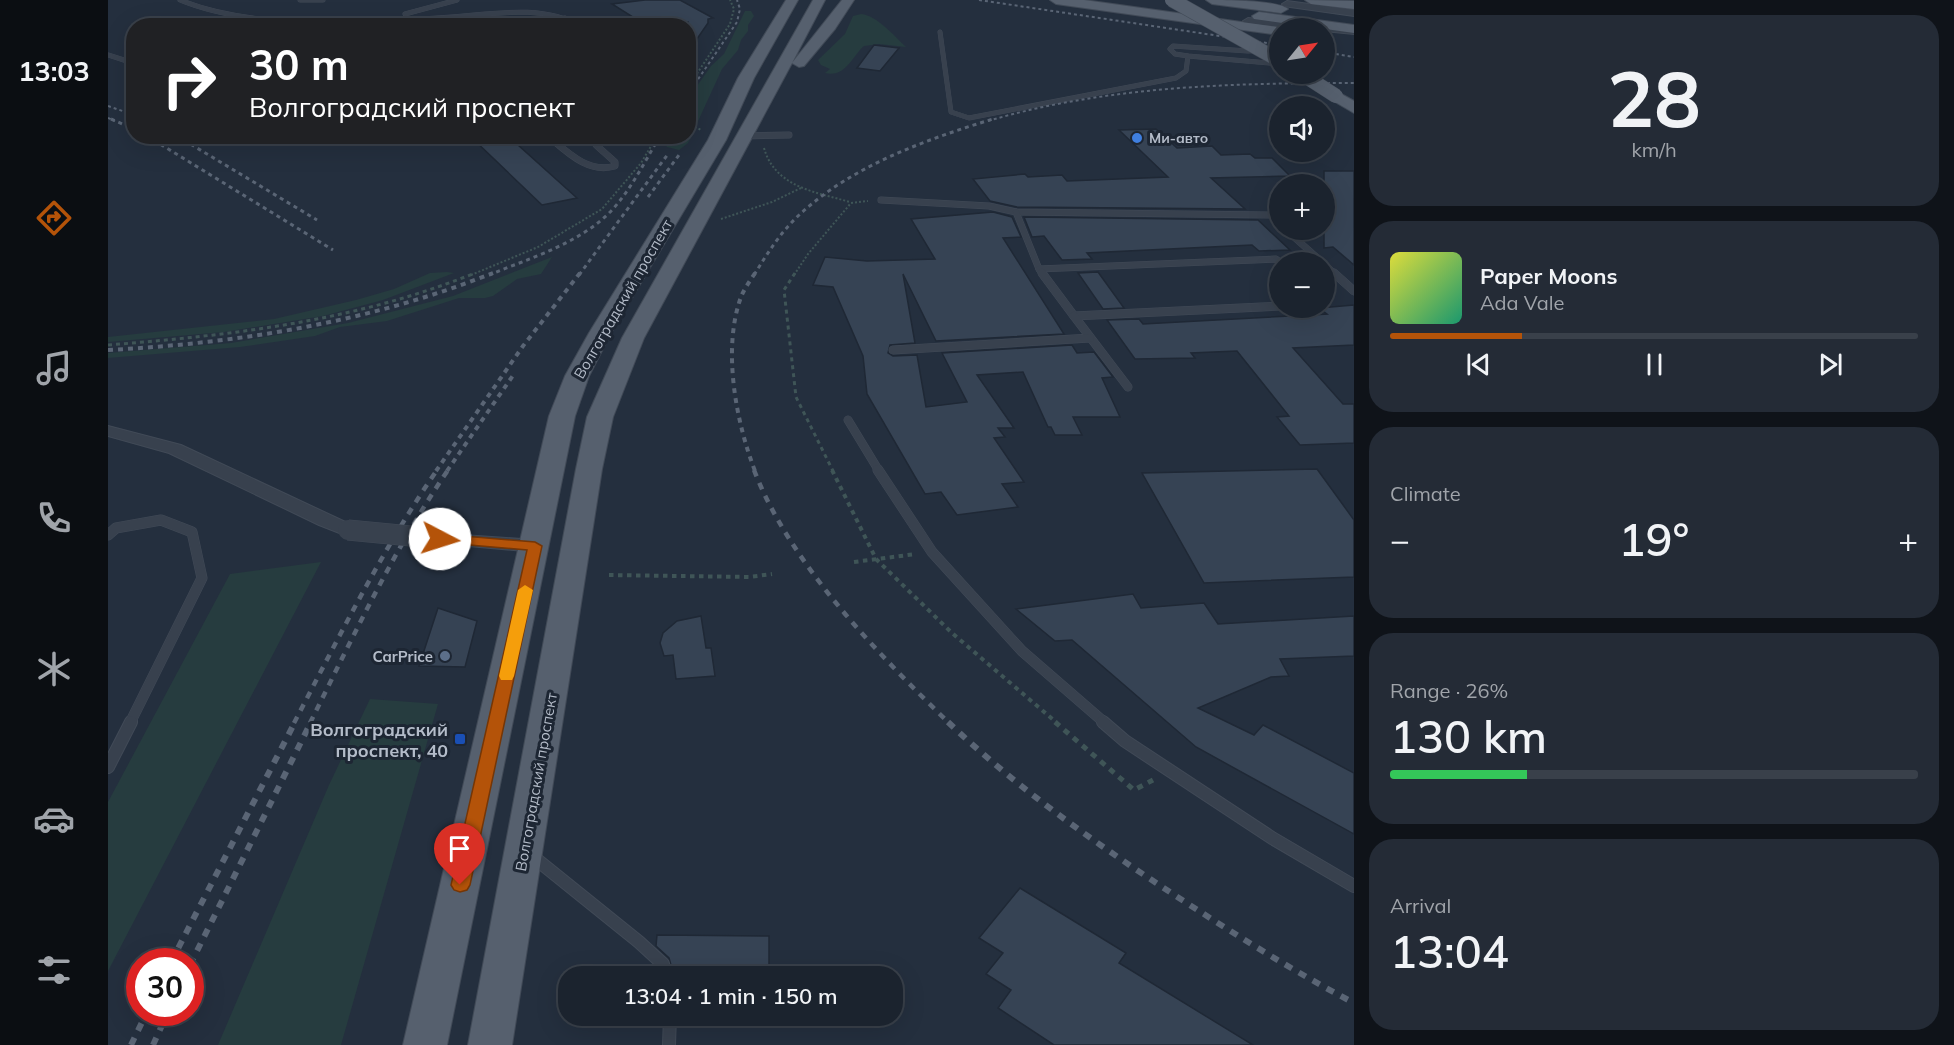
<!DOCTYPE html>
<meta charset="utf-8">
<style>
body{margin:0;font-family:Mulish,sans-serif;background:#242b36;color:#f1f3f6;height:100vh;display:flex;flex-direction:column;font-size:22px;white-space:nowrap}
*{box-sizing:border-box;margin:0}
p{font-size:20px;color:#a0a4aa}
.icon{flex:none;width:33px;height:33px;fill:none;stroke:currentColor;stroke-width:2;stroke-linecap:round;stroke-linejoin:round}
.map{position:relative;flex:1;overflow:hidden}
.details{display:flex;flex-direction:column;gap:15px;padding:15px;background:#0f1319;width:600px}
.details>*{flex:none}
.hud{position:absolute;left:18px;top:18px;width:570px;height:126px;border-radius:24px;box-shadow:0 6px 24px #0002,0 0 0 2px #39404a;background:#202124;color:#fff;overflow:hidden}
.needle{width:39px;rotate:60deg}
.buttons{position:absolute;left:1161px;top:18px;display:grid;gap:12px}
.buttons a{display:grid;place-items:center;width:66px;height:66px;border-radius:50%;background:#1b232e;box-shadow:0 6px 24px #0002,0 0 0 2px #39404a;font-size:30px}
.speed{position:absolute;left:18px;top:948px;display:flex;gap:12px;font-size:30px;font-weight:700;text-align:center}
.speed>*{display:grid;place-content:center;width:78px;height:78px;border-radius:50%;background:#1b232e;box-shadow:0 6px 24px #0002,0 0 0 2px #39404a;line-height:1}
.speed .limit{border:9px solid #d22;background:#fff;color:#111}
.pin{position:absolute;display:grid;place-items:center;width:51px;height:51px;color:#fff;margin:-62px -26px;border-radius:50% 50% 50% 0;rotate:-45deg;box-shadow:0 0 6px #0007}
.pin .icon{rotate:45deg}
.me{position:absolute;width:66px;margin:-33px;rotate:95deg;stroke-linejoin:round;filter:drop-shadow(0 0 4px #0008)}
.turn{display:flex;align-items:center;gap:21px;height:126px;padding:0 24px;font-size:27px}
.turn .icon{width:78px;height:78px;stroke-width:2.5}
.turn b{display:block;font-size:42px;line-height:51px}
.big{font-size:45px;font-weight:600;line-height:1.1}
.details .card{flex:1;display:flex;flex-direction:column;justify-content:center;gap:9px;min-width:0;padding:0 21px;border-radius:24px;background:#242b36}
.details .dial{align-items:center;gap:0}
.dial b{font-size:78px;line-height:1}
.song{display:flex;align-items:center;gap:18px}
.cover{width:72px;height:72px;border-radius:9px;background:linear-gradient(135deg,hsl(60 70% 55%),hsl(160 70% 35%))}
.played{height:6px;border-radius:3px;background:linear-gradient(90deg,#b45309 25%,#39404a 25%)}
.keys{display:flex;justify-content:space-around;direction:ltr}
.heat{display:flex;justify-content:space-between;align-items:center;font-size:33px;direction:ltr}
.charge{height:9px;border-radius:4px;background:linear-gradient(90deg,#34c759 26%,#39404a 0)}
.trip{position:absolute;left:450px;top:966px;width:345px;height:60px;border-radius:24px;background:#1b232e;box-shadow:0 6px 24px #0002,0 0 0 2px #39404a;font-weight:600;line-height:60px;text-align:center}
main{display:flex;flex:1;min-height:0}
.tabs{display:flex;flex-direction:column;width:108px;justify-content:space-around;align-items:center;background:#0b0e12;color:#a0a4aa}
.tabs .icon{width:42px;height:42px}
.tabs .selected{color:#b45309}
.tabs b{font-size:27px;color:#f1f3f6}
.map>svg:first-child{display:block}
.green{fill:#263c3f}
.building{fill:#364354;stroke:#1f2835;stroke-width:1.5}
.lines{fill:none;stroke-linecap:round;stroke-linejoin:round}
.service-far4-casing{stroke:#414a57;stroke-width:5}
.service-far3-casing{stroke:#414a57;stroke-width:7}
.service-far2-casing{stroke:#414a57;stroke-width:9}
.service-far1-casing{stroke:#414a57;stroke-width:11}
.service-casing{stroke:#414a57;stroke-width:14}
.minor-casing{stroke:#414a57;stroke-width:2}
.tertiary-casing{stroke:#414a57;stroke-width:2}
.primary-casing{stroke:#414a57;stroke-width:2}
.path-far3{stroke:#3f5557;stroke-width:2;stroke-dasharray:2 2;stroke-linecap:butt}
.path-far2{stroke:#3f5557;stroke-width:3;stroke-dasharray:4 4;stroke-linecap:butt}
.path-far1{stroke:#3f5557;stroke-width:4;stroke-dasharray:4.5 4.5;stroke-linecap:butt}
.path{stroke:#3f5557;stroke-width:5;stroke-dasharray:6 6;stroke-linecap:butt}
.service-far4{stroke:#38414e;stroke-width:4.5}
.service-far3{stroke:#38414e;stroke-width:6}
.service-far2{stroke:#38414e;stroke-width:8}
.service-far1{stroke:#38414e;stroke-width:10}
.service{stroke:#38414e;stroke-width:12}
.minor{fill:#38414e;fill-rule:evenodd}
.tertiary{fill:#38414e;fill-rule:evenodd}
.primary{fill:#56606e;fill-rule:evenodd}
.rail-far4{stroke:#5a6575;stroke-width:2;stroke-dasharray:3 3;stroke-linecap:butt}
.rail-far3{stroke:#5a6575;stroke-width:3;stroke-dasharray:4 4;stroke-linecap:butt}
.rail-far2{stroke:#5a6575;stroke-width:4;stroke-dasharray:5 5;stroke-linecap:butt}
.rail-far1{stroke:#5a6575;stroke-width:4.5;stroke-dasharray:7 7;stroke-linecap:butt}
.rail{stroke:#5a6575;stroke-width:6;stroke-dasharray:8 8;stroke-linecap:butt}
.minor-bridge-casing{stroke:#414a57;stroke-width:21;stroke-linecap:butt}
.primary-bridge-casing{stroke:#414a57;stroke-width:15;stroke-linecap:butt}
.minor-bridge{stroke:#38414e;stroke-width:20}
.primary-bridge{stroke:#56606e;stroke-width:14}
.route{fill:#b45309;stroke:#753606;stroke-width:1.5}
.slow{fill:#f59e0b}
.shop-dot{fill:#3f7fe0;stroke:#1d2633;stroke-width:2}
.service-dot{fill:#5c6f8a;stroke:#1d2633;stroke-width:2}
.transit-dot{fill:#1a4fb4;stroke:#1d2633;stroke-width:2}
.labels{text-anchor:middle;dominant-baseline:central;stroke-width:6;stroke-linejoin:round;paint-order:stroke}
.far-poi-label{font-size:14px;font-weight:bold;fill:#b4bcc9;stroke:#1d2633;text-anchor:start}
.street-label{font-size:15px;fill:#b4bcc9;stroke:#1d2633}
.poi-label{font-size:15px;font-weight:bold;fill:#b4bcc9;stroke:#1d2633;text-anchor:end}
.near-poi-label{font-size:18px;font-weight:bold;fill:#b4bcc9;stroke:#1d2633;text-anchor:end}
</style>
<main>
<nav class="tabs">
<b>13:03</b>
<svg class="icon selected" aria-label="directions" viewBox="0 0 24 24"><path d="M12 3l9 9-9 9-9-9zM9 14v-3h6M13 9l2 2-2 2"/></svg>
<svg class="icon" aria-label="music" viewBox="0 0 24 24"><path d="M9 18V5l10-2v13"/><circle cx="6" cy="18" r="3"/><circle cx="16" cy="16" r="3"/></svg>
<svg class="icon" aria-label="phone" viewBox="0 0 24 24"><path d="M5 4h4l2 5-3 2q2 4 5 5l2-3 5 2v4C11 20 4 13 5 4z"/></svg>
<svg class="icon" aria-label="climate" viewBox="0 0 24 24"><path d="M12 3v18M4 7l16 10M4 17L20 7"/></svg>
<svg class="icon" aria-label="car" viewBox="0 0 24 24"><path d="M5 17H2v-5l4-1 3-4h7l3 4 3 1v5h-3M9 17h6M6 11h13"/><circle cx="7" cy="17" r="2"/><circle cx="17" cy="17" r="2"/></svg>
<svg class="icon" aria-label="filters" viewBox="0 0 24 24"><path d="M4 7h16M4 17h16"/><circle cx="9" cy="7" r="2"/><circle cx="15" cy="17" r="2"/></svg>
</nav>
<div class="map">
<svg width="1246" height="1045" viewBox="0 0 1246 1045">
<rect width="100%" height="100%" fill="#242f3e"/>
<g class="green">
<polygon points="637,11 643,11 646,16 640,25 640,31 633,40 630,50 614,69 580,143 571,150 559,147 556,143 561,137 580,136 582,96 603,66 616,54"/>
<path d="M753 14C770 16 786 36 798 47L771 44 756 46C744 56 738 78 717 73L722 69 713 65 710 60 737 34 745 16Z"/>
<polygon points="444,257 433,274 409,279 385,296 377,298 351,298 279,321 232,327 207,336 132,347 0,358 0,353 123,343 240,323 345,296"/>
<polygon points="339,272 346,273 275,300 215,316 116,332 0,342 0,337 166,319 248,300 286,289 322,273"/>
<polygon points="213,562 0,971 0,802 122,574"/>
<polygon points="262,699 330,704 233,1045 110,1045 221,785"/>
</g>
<g class="building">
<polygon points="537,0 572,0 605,18 600,19 600,23 580,52 580,22 539,26 504,4"/>
<polygon points="766,45 791,48 772,71 749,68"/>
<polygon points="1048,129 1069,148 1104,146 1113,155 1142,154 1147,158 1164,158 1182,176 1103,178 1137,209 909,207 882,201 865,179 917,174 920,177 954,175 959,181 1060,177 1011,130"/>
<polygon points="362,136 400,136 469,198 434,205"/>
<polygon points="1216,171 1246,171 1246,265 1225,247 1216,248"/>
<polygon points="885,212 904,217 913,237 895,238 956,334 828,341 795,274 807,343 782,345 780,353 785,356 809,355 818,407 859,402 834,353 964,345 969,353 986,352 1005,377 994,378 1012,417 965,417 974,435 947,435 943,427 940,427 915,372 869,375 906,428 890,428 897,437 886,438 916,482 894,484 910,507 849,515 833,492 817,494 759,394 755,356 725,287 705,285 717,257 759,261 827,259 803,219"/>
<polygon points="916,217 1150,220 1182,250 1151,251 1144,245 979,253 984,259 954,260 936,236 924,237"/>
<polygon points="990,272 1016,308 995,309 970,273"/>
<polygon points="1246,305 1246,345 1185,348 1235,404 1246,404 1246,443 1192,445 1169,417 1181,416 1129,351 1083,353 1087,358 1027,359 999,320 1031,319 1035,324 1219,314 1211,308"/>
<polygon points="1209,469 1246,520 1246,577 1096,583 1034,473"/>
<polygon points="1025,594 1033,608 1096,603 1110,624 1246,616 1246,656 1172,659 1181,676 1163,677 1090,708 1146,735 1155,725 1246,773 1246,834 1088,747 964,640 947,641 908,609"/>
<polygon points="330,608 369,621 357,667 311,666"/>
<polygon points="593,616 598,648 603,648 607,676 568,679 565,655 556,656 552,643 555,633 569,621"/>
<polygon points="912,888 1018,953 1011,963 1145,1045 946,1045 890,1008 903,990 878,974 895,953 871,938"/>
<polygon points="549,935 661,936 661,976 566,976 561,958 548,946"/>
</g>
<g class="lines">
<defs>
<g id="service-far4">
<path d="M72 0C144 30 252 23 330 18 376 16 430 2 473 26"/>
<polyline points="192,0 215,0"/>
<polyline points="297,14 349,0"/>
<polyline points="422,26 457,18"/>
<polyline points="832,32 843,112 861,118 1068,78 1078,71 1080,56"/>
<polyline points="1172,50 1140,51 1065,46 1062,49 1067,54 1080,56 1172,64"/>
<polyline points="0,55 22,62"/>
</g>
<g id="service-far3">
<path d="M440 136C459 152 480 174 507 166V162L488 145 490 136"/>
<polyline points="635,136 681,135"/>
<polyline points="773,200 881,206 908,212 1162,215 1172,223"/>
<polyline points="908,212 931,269"/>
<polyline points="1178,230 1214,262"/>
<polyline points="1216,264 1228,275"/>
<polyline points="935,275 931,269 1168,259 1172,262"/>
</g>
<g id="service-far2">
<polyline points="934,273 966,316 1172,306"/>
<polyline points="1226,273 1246,291"/>
<polyline points="966,316 1020,387"/>
<polyline points="785,350 982,338"/>
<polyline points="740,420 771,471"/>
</g>
<g id="service-far1">
<polyline points="770,470 824,552 914,651 997,723"/>
<polyline points="0,535 8,528 53,520 84,532 94,578 22,723"/>
</g>
<g id="service">
<polyline points="995,722 1017,741 1164,838 1246,886"/>
<polyline points="0,767 23,722"/>
<polyline points="423,855 531,942 555,964 558,976"/>
<polyline points="561,1045 562,1016"/>
</g>
<g id="minor">
<polygon points="0,426 73,445 246,526 249,530 246,534 234,534 211,525 61,453 0,436"/>
<polygon points="355,535 427,540 434,542 436,546 434,550 427,552 349,545 346,541 349,537"/>
</g>
<g id="tertiary">
<polygon points="1179,1 1246,10 1246,16 1175,6 1174,4"/>
<polygon points="1140,18 1246,28 1246,34 1216,31 1216,28 1185,28 1136,23 1135,21"/>
</g>
<g id="primary">
<polygon points="678,0 690,0 646,78 618,140 503,333 481,376 467,416 339,1045 295,1045 441,416 457,376 481,333 600,140 630,78"/>
<polygon points="705,0 717,0 684,63 734,0 746,0 727,29 696,66 691,67 684,63 536,338 505,417 494,469 404,1045 360,1045 468,469 479,417 514,338"/>
<polygon points="942,0 976,0 1177,28 1172,28 1172,35 948,4"/>
<path d="M1098 0C1115 0 1168 0 1180 9L1173 13 1104 4Z"/>
<polygon points="1197,0 1246,1 1246,9 1203,4"/>
<polygon points="1151,12 1246,25 1246,33 1146,19 1144,16"/>
<polygon points="1228,91 1246,101 1246,113 1222,99 1220,96"/>
</g>
</defs>
<use href="#service-far4" class="service-far4-casing"/>
<use href="#service-far3" class="service-far3-casing"/>
<use href="#service-far2" class="service-far2-casing"/>
<use href="#service-far1" class="service-far1-casing"/>
<use href="#service" class="service-casing"/>
<use href="#minor" class="minor-casing"/>
<use href="#tertiary" class="tertiary-casing"/>
<use href="#primary" class="primary-casing"/>
<g class="path-far3">
<polyline points="580,87 622,24 626,9 622,0"/>
<polyline points="580,123 593,130"/>
<path d="M656 148C667 187 707 192 742 202"/>
<polyline points="613,219 664,202 693,188"/>
<polyline points="363,275 430,247 494,209 533,163 549,136"/>
<polyline points="686,275 700,254 743,203 760,201"/>
</g>
<g class="path-far2">
<polyline points="687,273 676,290 688,397 725,471"/>
<path d="M0 345C126 335 248 321 367 273"/>
</g>
<g class="path-far1">
<polyline points="724,470 768,559 844,633 949,723"/>
<polyline points="746,562 808,554"/>
<polyline points="501,575 641,577 664,574"/>
</g>
<polyline class="path" points="947,722 1026,790 1045,780"/>
<use href="#service-far4" class="service-far4"/>
<use href="#service-far3" class="service-far3"/>
<use href="#service-far2" class="service-far2"/>
<use href="#service-far1" class="service-far1"/>
<use href="#service" class="service"/>
<use href="#minor" class="minor"/>
<use href="#tertiary" class="tertiary"/>
<use href="#primary" class="primary"/>
<g class="rail-far4">
<polyline points="871,0 1172,45"/>
<polyline points="1216,52 1246,57"/>
<polyline points="580,94 629,22 632,9 629,0"/>
<polyline points="0,106 26,115"/>
<polyline points="0,118 7,121"/>
<path d="M880 121C998 86 1124 83 1246 83"/>
</g>
<g class="rail-far3">
<polyline points="3,119 26,129"/>
<polyline points="39,136 225,250"/>
<polyline points="69,136 209,220"/>
<polyline points="540,197 571,155"/>
<path d="M381 275C422 258 473 243 504 210 524 188 537 161 552 136"/>
<polyline points="471,275 560,154"/>
<path d="M646 275C659 254 672 233 690 216 743 166 817 140 885 119"/>
</g>
<g class="rail-far2">
<path d="M647 273C642 281 636 289 633 297 614 349 628 422 647 471"/>
<path d="M0 350C132 343 262 322 385 273"/>
<polyline points="328,471 415,346 472,273"/>
<polyline points="339,471 406,374"/>
</g>
<g class="rail-far1">
<path d="M646 470C682 564 770 654 841 723"/>
<path d="M186 723C231 637 274 550 329 470"/>
<path d="M202 723C245 637 286 549 340 470"/>
</g>
<g class="rail">
<path d="M840 722C910 789 990 845 1071 898 1128 935 1185 971 1246 1003"/>
<polyline points="63,962 187,722"/>
<polyline points="82,965 203,722"/>
<polyline points="23,1045 39,1012"/>
<polyline points="45,1045 60,1012"/>
</g>
<defs>
<polyline id="minor-bridge" points="240,530 355,541"/>
<g id="primary-bridge">
<polyline points="1064,0 1165,57"/>
<polyline points="1197,76 1228,96"/>
</g>
</defs>
<use href="#minor-bridge" class="minor-bridge-casing"/>
<use href="#primary-bridge" class="primary-bridge-casing"/>
<use href="#minor-bridge" class="minor-bridge"/>
<use href="#primary-bridge" class="primary-bridge"/>
</g>
<polygon class="route" points="332,534 427,542 434,546 362,885 359,890 352,892 346,890 343,885 419,550 327,542 325,539 327,536"/>
<polygon class="slow" points="417,585 425,590 406,676 404,680 393,680 391,676 410,590"/>
<circle class="shop-dot" cx="1029" cy="138" r="6"/>
<circle class="service-dot" cx="337" cy="656" r="6"/>
<rect class="transit-dot" x="346" y="733" width="12" height="12" rx="3"/>
<g class="labels">
<g class="far-poi-label">
<text x="1041" y="138">Ми-авто</text>
</g>
<g class="street-label">
<text transform="translate(515 299) rotate(-60)">Волгоградский проспект</text>
<text transform="translate(428 782) rotate(-80)">Волгоградский проспект</text>
</g>
<g class="poi-label">
<text x="325" y="656">CarPrice</text>
</g>
<g class="near-poi-label">
<text x="340" y="729">Волгоградский<tspan x="340" dy="21">проспект, 40</tspan></text>
</g>
</g>
</svg>
<div class="buttons">
<a><svg class="needle" viewBox="-14 -14 28 28"><path d="M0-13l5 13h-10z" fill="#e53935"/><path d="M0 13l5-13h-10z" fill="#a0a4aa"/></svg></a>
<a><svg class="icon" aria-label="sound" viewBox="0 0 24 24"><path d="M4 9h4l5-4v14l-5-4H4zM17 9q2 3 0 6"/></svg></a>
<a>+</a>
<a>−</a>
</div>
<div class="speed"><div class="limit">30</div></div>
<div class="pin" style="left:352px;top:885px;background:#d93025"><svg class="icon" aria-label="arrive" viewBox="0 0 24 24"><path d="M6 21V4h12l-3 4 3 4H6"/></svg></div>
<svg class="me" style="left:332px;top:539px" viewBox="-20 -20 40 40"><circle r="19" fill="#fff"/><path d="M0-13L10 11 0 6-10 11z" fill="#b45309"/></svg>
<div class="trip">13:04 · 1 min · 150 m</div>
<div class="hud">
<div class="turn"><svg class="icon" aria-label="right" viewBox="0 0 24 24"><path d="M7 20v-9h11M14 6l5 5-5 5"/></svg><div><b>30 m</b>Волгоградский проспект</div></div>
</div>
</div>
<section class="details">
<div class="card dial"><b>28</b><p>km/h</p></div>
<div class="card">
<div class="song"><i class="cover"></i><div><b>Paper Moons</b><p>Ada Vale</p></div></div>
<div class="played"></div>
<div class="keys"><svg class="icon" aria-label="previous" viewBox="0 0 24 24"><path d="M18 5L8 12l10 7zM5 5v14"/></svg><svg class="icon" aria-label="pause" viewBox="0 0 24 24"><path d="M8 5v14M16 5v14"/></svg><svg class="icon" aria-label="next" viewBox="0 0 24 24"><path d="M6 5l10 7-10 7zM19 5v14"/></svg></div>
</div>
<div class="card"><p>Climate</p>
<div class="heat"><a>−</a><b class="big">19°</b><a>+</a></div>
</div>
<div class="card"><p>Range · 26%</p><b class="big">130 km</b><div class="charge"></div></div>
<div class="card"><p>Arrival</p><b class="big">13:04</b></div>
</section>
</main>
